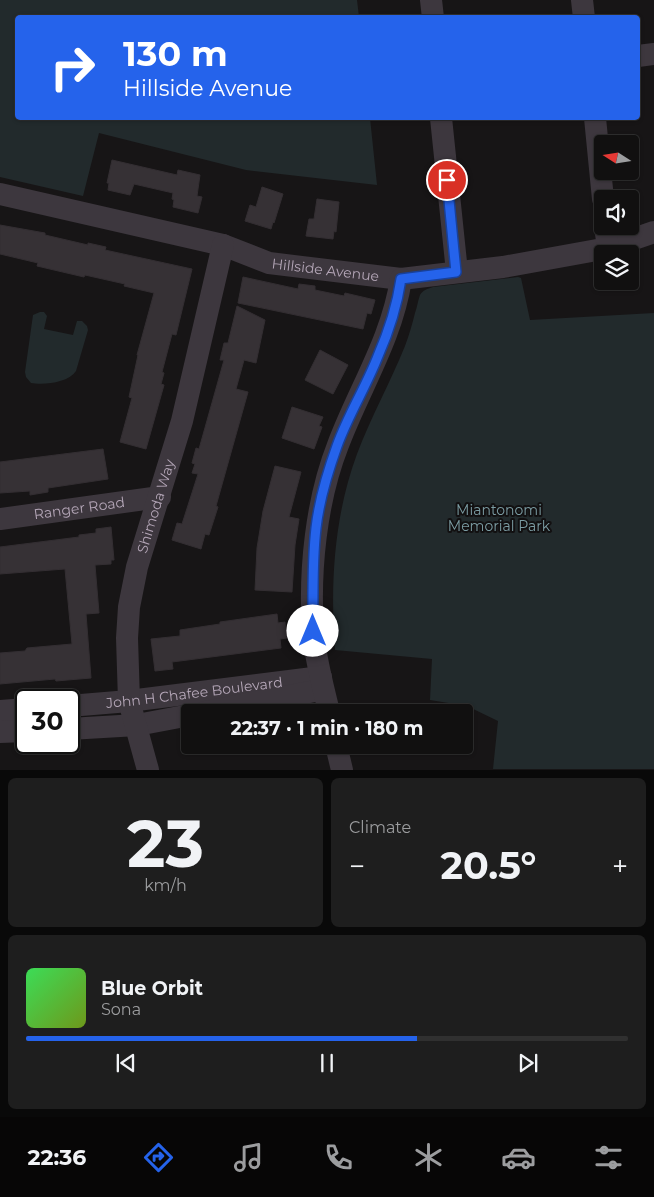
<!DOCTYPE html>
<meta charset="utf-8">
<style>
body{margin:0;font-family:Montserrat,sans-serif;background:#1e1e1e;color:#f1f3f6;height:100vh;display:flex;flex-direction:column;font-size:19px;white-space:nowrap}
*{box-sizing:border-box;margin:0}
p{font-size:16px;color:#9c9d9f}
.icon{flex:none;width:28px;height:28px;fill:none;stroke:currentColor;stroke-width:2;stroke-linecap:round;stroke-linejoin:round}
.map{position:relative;height:770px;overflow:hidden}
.panel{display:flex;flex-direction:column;gap:8px;padding:8px;background:#090909;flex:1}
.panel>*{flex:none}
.hud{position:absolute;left:15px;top:15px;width:625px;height:105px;border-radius:5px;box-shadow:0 1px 4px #0004,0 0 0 1px #303030;background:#2563eb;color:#fff;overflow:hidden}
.needle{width:32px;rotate:282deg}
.tools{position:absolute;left:594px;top:135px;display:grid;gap:10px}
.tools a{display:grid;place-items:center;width:45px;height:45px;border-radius:5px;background:#111010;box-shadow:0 1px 4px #0004,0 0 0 1px #303030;font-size:25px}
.speed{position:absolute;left:15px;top:689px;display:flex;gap:10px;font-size:25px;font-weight:700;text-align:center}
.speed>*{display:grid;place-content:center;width:65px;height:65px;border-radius:50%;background:#111010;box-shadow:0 1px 4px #0004,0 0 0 1px #303030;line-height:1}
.speed .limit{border:2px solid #111;border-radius:8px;background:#fff;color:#111}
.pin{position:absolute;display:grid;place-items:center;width:42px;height:42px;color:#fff;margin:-21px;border:2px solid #fff;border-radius:50%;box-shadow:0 1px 5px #0007}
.me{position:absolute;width:55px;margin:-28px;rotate:0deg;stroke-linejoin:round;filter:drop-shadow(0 0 4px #0008)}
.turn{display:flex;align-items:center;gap:18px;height:105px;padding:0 25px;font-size:22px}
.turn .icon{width:65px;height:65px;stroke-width:2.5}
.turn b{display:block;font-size:35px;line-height:42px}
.big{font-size:38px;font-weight:700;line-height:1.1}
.panel .card{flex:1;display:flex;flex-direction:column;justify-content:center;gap:8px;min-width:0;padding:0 18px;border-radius:8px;background:#1e1e1e}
.panel .dial{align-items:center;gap:0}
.dial b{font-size:65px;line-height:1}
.song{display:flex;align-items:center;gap:15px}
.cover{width:60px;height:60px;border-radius:8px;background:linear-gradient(135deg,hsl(130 70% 55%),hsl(80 70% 35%))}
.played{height:5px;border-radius:2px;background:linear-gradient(90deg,#2563eb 65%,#303030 65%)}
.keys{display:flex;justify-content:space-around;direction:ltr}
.heat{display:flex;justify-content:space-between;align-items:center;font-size:28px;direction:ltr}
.panel .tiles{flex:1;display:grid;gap:8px;grid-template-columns:1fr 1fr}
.card:last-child{grid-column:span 2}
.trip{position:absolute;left:181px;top:704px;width:292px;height:50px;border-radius:5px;background:#111010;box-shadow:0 1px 4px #0004,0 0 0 1px #303030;font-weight:700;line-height:50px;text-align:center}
.menu{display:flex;height:80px;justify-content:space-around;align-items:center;background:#070606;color:#9c9d9f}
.menu .icon{width:35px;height:35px}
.menu .selected{color:#2563eb}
.menu b{font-size:22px;color:#f1f3f6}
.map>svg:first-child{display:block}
.green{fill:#222a2c}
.building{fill:#363135;stroke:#332e32}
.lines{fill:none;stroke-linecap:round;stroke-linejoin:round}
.minor{stroke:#3d373e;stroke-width:22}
.route-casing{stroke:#184099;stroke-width:12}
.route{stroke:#2563eb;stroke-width:9}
.labels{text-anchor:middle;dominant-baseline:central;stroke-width:4;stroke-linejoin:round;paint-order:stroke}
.street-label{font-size:14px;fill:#b4a6b7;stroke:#121011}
.park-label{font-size:14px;fill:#7c9da4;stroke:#121011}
</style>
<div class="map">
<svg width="654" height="770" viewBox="0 0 654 770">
<rect width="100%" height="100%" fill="#171516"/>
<g class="green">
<polygon points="0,0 357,0 359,17 18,18 18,118 370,118 377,185 246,170 99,133 83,196 0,177"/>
<path d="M518 277 521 278 530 320 654 313V769H493L498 721 467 706 430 700 432 659 335 650C330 584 334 516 357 454 371 417 390 383 405 346 409 335 412 325 415 313 417 308 418 300 420 295 423 290 427 289 433 287Z"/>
<path d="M40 312H44L47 316 44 329 73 335 77 321H82L87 326 88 330 76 371C68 383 44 385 31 383L26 377 25 372 33 315Z"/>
</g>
<g class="building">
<polygon points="112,160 177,175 178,170 200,175 197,196 202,197 198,213 173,207 174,200 172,199 173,193 134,184 130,195 108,190 109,183 107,183"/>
<polygon points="262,187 283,194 274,223 273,222 271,229 245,221 250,205 256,207"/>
<polygon points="317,199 339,202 336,232 334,231 333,239 306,236 309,219 314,219"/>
<polygon points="0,225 45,233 45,235 88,245 88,243 106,247 105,250 192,269 176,335 172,334 162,372 164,373 161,384 164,385 146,449 120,442 132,398 129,397 138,355 137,355 154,293 124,286 125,284 85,275 84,277 37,266 38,263 0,254"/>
<polygon points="243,277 298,289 299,284 315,286 315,290 344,296 345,293 375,300 371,314 367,313 363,329 238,303"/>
<polygon points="237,306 265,320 256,363 244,360 236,389 248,392 216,506 218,507 209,535 205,534 201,549 172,540 177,523 182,524 198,474 192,473 195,464 192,463 196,448 199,449 224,360 220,360 224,343 228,343"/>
<polygon points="320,350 348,365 333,394 305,380"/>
<polygon points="292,407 323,417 319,426 322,427 314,449 282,438"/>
<polygon points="103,449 108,479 48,488 48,492 30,495 30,491 0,493 0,462"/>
<polygon points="275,466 301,472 289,517 299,519 295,545 292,592 255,590 257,548 263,511"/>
<polygon points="111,527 114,560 111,560 111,564 95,565 99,613 86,614 91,678 56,681 55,679 0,684 0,653 25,651 27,648 72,644 65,569 0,574 0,547 79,537 79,535 96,533 96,529"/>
<polygon points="277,614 278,623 285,622 287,638 280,639 281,648 172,662 173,669 155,671 151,639 180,636 180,630 220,624 220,622"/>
</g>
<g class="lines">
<g class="minor">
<polyline points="431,0 433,18"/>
<polyline points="582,0 584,18"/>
<polyline points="638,56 654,54"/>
<polyline points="441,118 457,272"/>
<polyline points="595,118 603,199"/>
<path id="s1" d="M0 194 223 245 269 263 401 279 503 267 608 248 654 232"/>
<polyline points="605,226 608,248"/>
<path id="s2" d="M0 519 160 497"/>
<path id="s3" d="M69 706 129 701 321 677"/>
<polyline points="0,711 26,709"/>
<polyline points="205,712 315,691"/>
<path d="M329 712C323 686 315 658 313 631 309 571 316 501 338 445 359 389 392 339 401 279"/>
<polyline points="69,729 137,725 190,715"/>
<polyline points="0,732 26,731"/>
<polyline points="336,745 342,770"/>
<path id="s4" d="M148 770 129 701 127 638 129 607 137 567 182 421 223 245"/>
</g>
</g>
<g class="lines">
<defs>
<path id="route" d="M313 631C313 597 312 562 316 528 319 502 328 471 337 446 348 415 366 387 378 356 389 331 397 306 401 279L456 272 447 180"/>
</defs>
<use href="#route" class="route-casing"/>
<use href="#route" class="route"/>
</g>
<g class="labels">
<g class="street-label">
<text stroke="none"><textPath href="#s1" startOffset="335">Hillside Avenue</textPath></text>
<text stroke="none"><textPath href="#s4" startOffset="270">Shimoda Way</textPath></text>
<text stroke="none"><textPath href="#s2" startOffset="80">Ranger Road</textPath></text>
<text stroke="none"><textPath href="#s3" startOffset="126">John H Chafee Boulevard</textPath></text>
</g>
<g class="park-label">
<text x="499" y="510">Miantonomi<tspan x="499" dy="16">Memorial Park</tspan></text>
</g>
</g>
</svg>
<div class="tools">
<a><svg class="needle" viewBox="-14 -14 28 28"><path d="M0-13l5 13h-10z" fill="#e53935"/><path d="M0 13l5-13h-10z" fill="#9c9d9f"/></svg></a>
<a><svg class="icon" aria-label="sound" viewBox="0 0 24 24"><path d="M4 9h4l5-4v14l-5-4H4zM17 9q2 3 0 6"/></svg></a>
<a><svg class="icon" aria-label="layers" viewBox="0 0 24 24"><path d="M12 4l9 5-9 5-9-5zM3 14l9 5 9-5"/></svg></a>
</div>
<div class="speed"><div class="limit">30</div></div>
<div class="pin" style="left:447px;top:180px;background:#d93025"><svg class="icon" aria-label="arrive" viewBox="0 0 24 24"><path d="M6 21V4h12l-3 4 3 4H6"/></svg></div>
<svg class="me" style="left:313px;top:631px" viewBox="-20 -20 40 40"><circle r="19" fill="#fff"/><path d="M0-13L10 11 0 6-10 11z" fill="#2563eb"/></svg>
<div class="trip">22:37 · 1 min · 180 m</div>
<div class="hud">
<div class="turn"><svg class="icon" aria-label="right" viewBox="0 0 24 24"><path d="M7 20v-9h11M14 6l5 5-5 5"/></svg><div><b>130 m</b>Hillside Avenue</div></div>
</div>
</div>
<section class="panel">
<div class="tiles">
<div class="card dial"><b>23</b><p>km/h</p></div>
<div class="card"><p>Climate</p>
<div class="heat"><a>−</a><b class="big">20.5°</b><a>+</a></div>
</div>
<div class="card">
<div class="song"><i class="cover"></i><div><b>Blue Orbit</b><p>Sona</p></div></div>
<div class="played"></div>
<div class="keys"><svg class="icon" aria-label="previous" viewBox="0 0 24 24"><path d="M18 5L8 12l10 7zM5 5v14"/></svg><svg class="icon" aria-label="pause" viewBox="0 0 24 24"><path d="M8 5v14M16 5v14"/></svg><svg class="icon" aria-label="next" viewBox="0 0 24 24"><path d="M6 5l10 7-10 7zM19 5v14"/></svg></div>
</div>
</div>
</section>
<nav class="menu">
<b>22:36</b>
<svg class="icon selected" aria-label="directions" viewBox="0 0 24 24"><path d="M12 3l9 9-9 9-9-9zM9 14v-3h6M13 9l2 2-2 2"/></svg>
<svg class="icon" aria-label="music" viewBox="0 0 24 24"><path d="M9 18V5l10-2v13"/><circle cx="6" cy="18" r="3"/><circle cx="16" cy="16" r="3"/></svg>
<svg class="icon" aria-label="phone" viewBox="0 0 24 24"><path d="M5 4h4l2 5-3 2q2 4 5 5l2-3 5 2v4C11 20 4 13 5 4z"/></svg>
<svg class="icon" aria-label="climate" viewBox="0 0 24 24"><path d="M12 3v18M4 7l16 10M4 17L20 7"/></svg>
<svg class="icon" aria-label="car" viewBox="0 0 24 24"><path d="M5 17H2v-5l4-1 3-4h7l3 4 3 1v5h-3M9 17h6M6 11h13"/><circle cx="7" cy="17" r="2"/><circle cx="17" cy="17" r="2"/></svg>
<svg class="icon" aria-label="filters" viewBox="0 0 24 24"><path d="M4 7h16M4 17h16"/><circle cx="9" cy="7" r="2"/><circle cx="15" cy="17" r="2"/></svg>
</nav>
